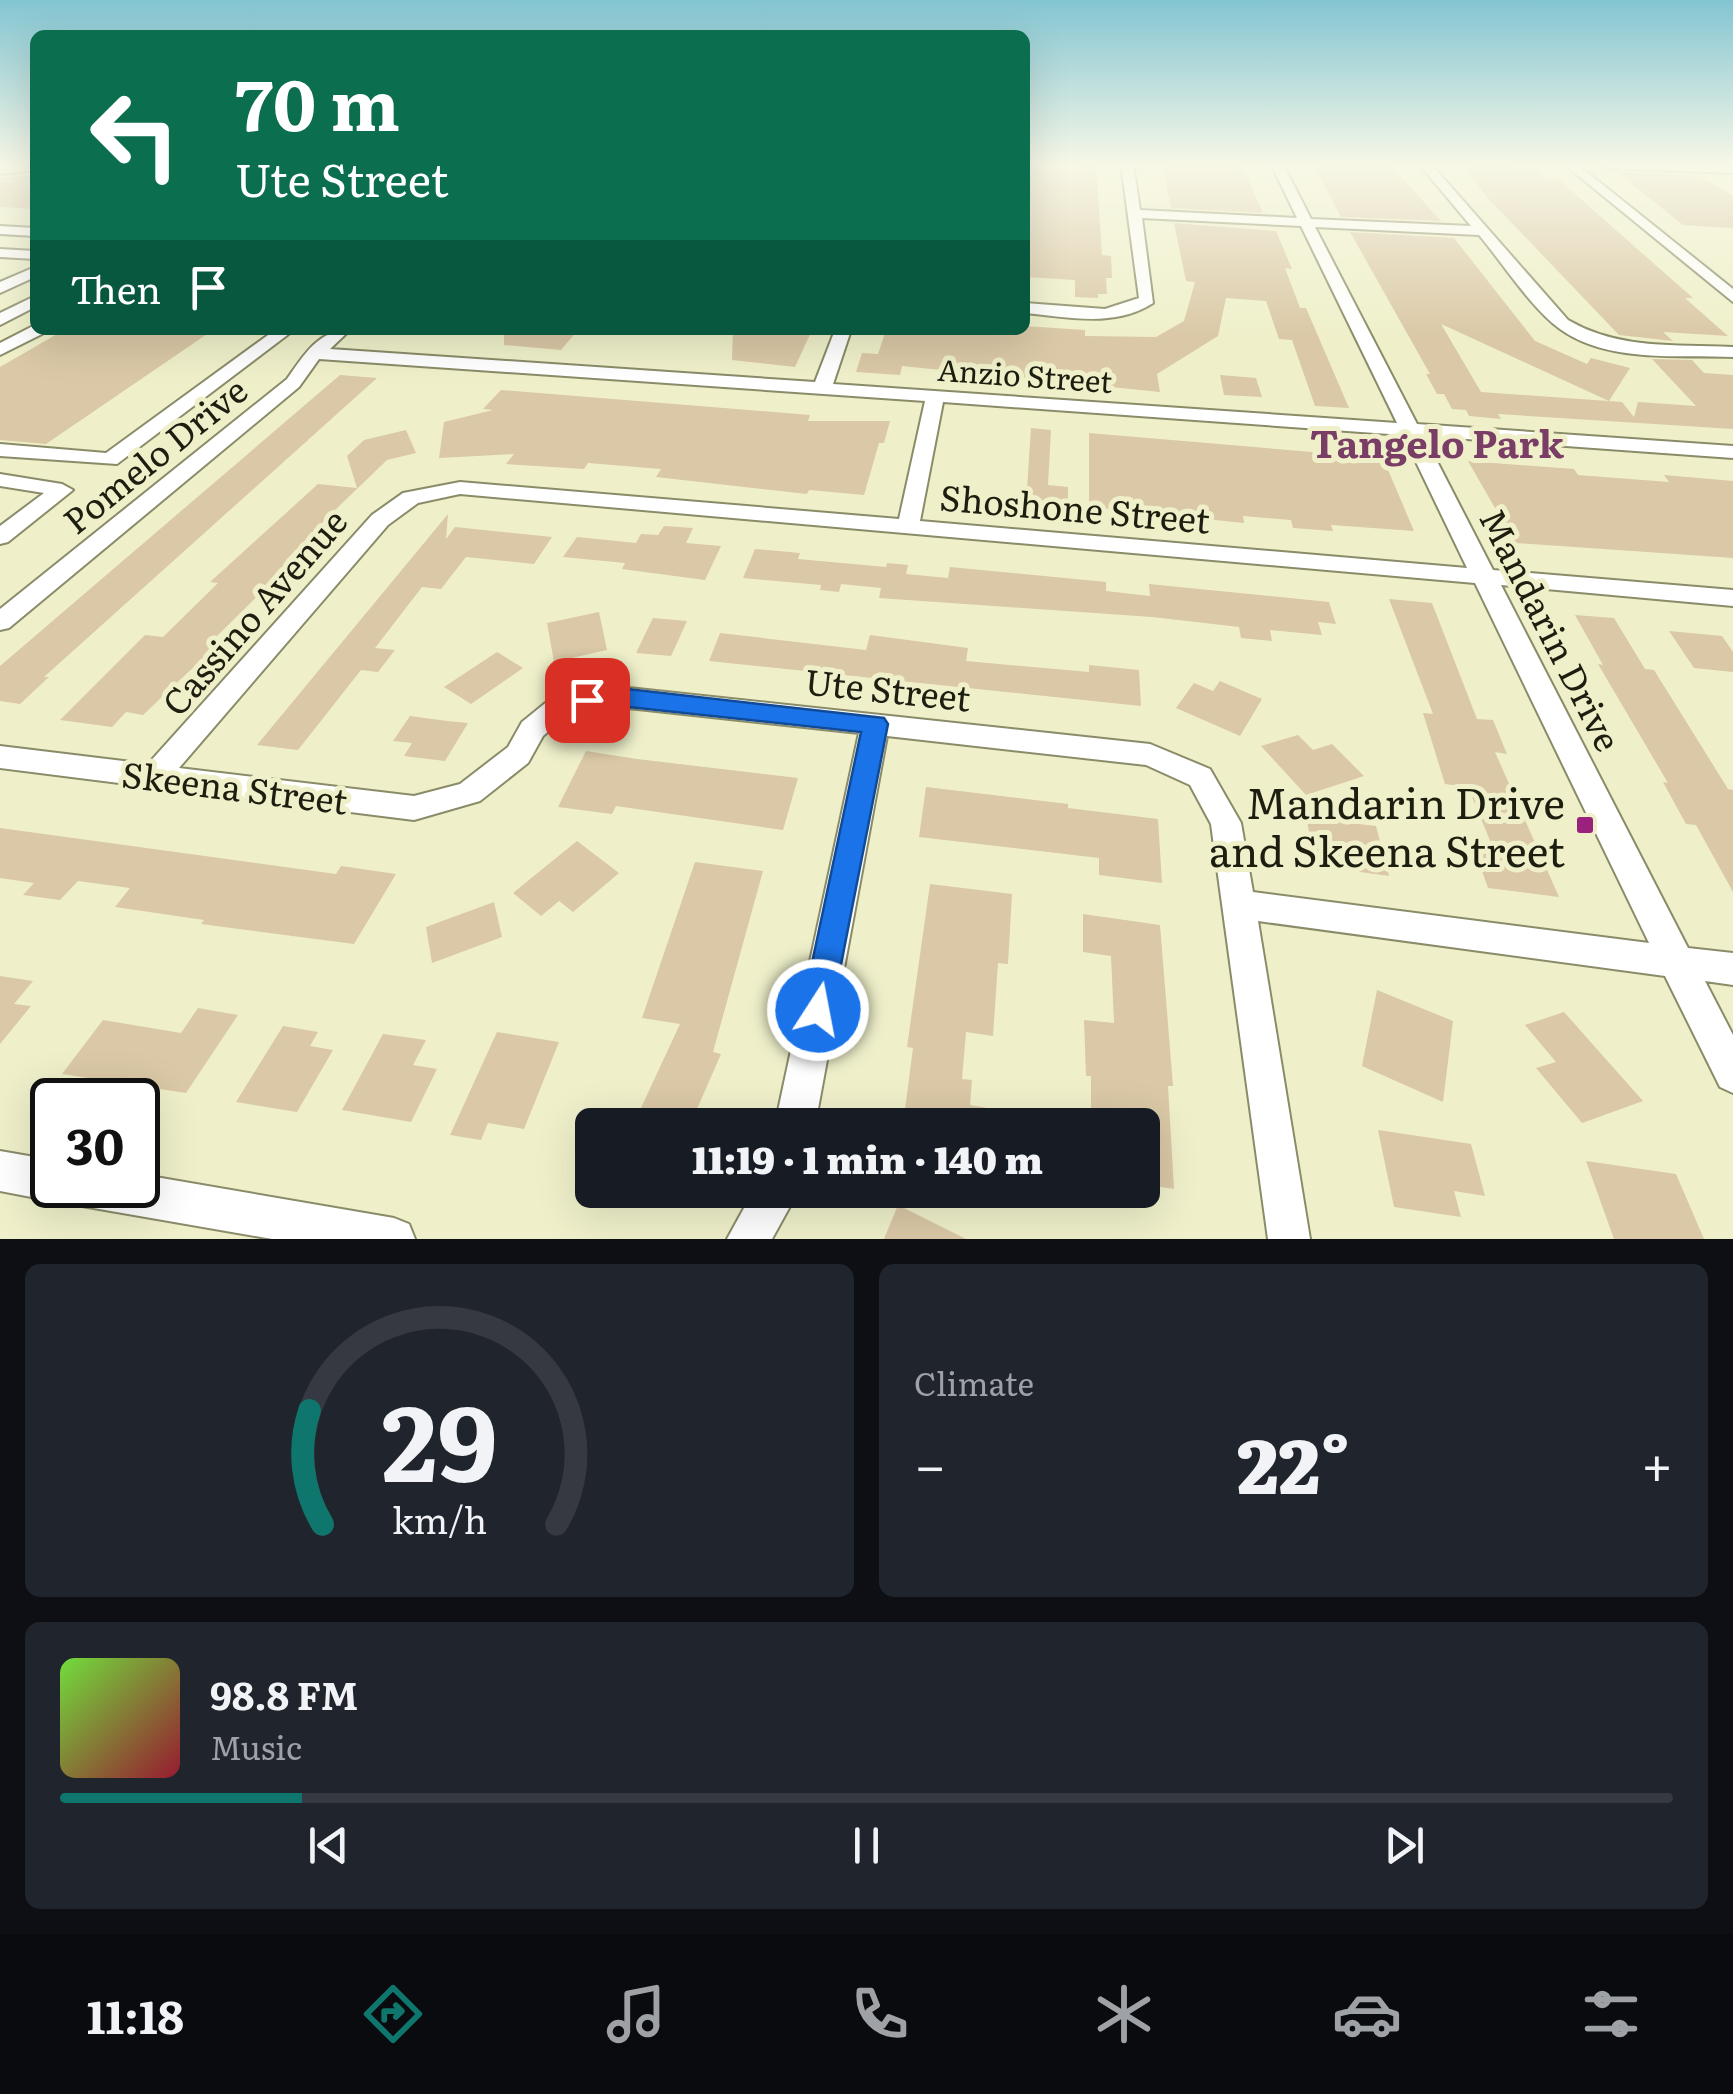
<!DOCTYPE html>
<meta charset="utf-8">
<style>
body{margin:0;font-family:Literata,serif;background:#20242c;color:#f1f3f6;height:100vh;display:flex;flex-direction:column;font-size:38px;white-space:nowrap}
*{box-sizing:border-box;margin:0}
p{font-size:32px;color:#9ea1a6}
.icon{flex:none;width:55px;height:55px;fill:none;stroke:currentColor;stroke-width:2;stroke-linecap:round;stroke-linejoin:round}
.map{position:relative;height:1239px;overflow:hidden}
.details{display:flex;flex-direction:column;gap:25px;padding:25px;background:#0d0f14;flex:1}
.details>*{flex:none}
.guide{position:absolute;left:30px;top:30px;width:1000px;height:305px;border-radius:15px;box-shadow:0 10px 40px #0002;background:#0b6e4f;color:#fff;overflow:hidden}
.speed{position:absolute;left:30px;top:1078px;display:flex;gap:20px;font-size:50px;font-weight:700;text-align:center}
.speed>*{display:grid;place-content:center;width:130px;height:130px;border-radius:50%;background:#171b24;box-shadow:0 10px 40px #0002;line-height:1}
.speed .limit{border:5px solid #111;border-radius:15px;background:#fff;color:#111}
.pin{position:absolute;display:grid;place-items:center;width:85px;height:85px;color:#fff;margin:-42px;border-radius:20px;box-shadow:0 5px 15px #0006}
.me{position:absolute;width:110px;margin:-55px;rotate:11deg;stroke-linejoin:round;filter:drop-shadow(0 0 8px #0008)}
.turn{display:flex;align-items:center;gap:35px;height:210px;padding:0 40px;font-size:45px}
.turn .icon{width:130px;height:130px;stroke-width:2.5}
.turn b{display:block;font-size:70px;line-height:85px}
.then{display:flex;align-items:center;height:95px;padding:0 40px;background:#0003;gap:20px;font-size:38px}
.big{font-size:75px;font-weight:800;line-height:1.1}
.details .widget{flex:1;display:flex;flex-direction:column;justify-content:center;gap:15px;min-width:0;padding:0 35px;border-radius:15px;background:#20242c}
.details .dial{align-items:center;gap:0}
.dial svg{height:260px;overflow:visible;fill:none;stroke:#363941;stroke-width:7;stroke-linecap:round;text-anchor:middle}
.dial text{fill:#f1f3f6;stroke:none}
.song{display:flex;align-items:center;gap:30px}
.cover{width:120px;height:120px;border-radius:15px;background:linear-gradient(135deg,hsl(100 70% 55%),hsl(350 70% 35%))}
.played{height:10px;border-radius:5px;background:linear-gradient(90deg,#0f766e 15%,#363941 15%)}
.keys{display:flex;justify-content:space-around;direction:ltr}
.heat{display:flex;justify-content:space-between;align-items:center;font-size:55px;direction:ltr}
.details .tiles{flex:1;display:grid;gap:25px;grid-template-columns:1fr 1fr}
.widget:last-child{grid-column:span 2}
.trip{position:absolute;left:575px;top:1108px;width:585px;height:100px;border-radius:15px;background:#171b24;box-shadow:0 10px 40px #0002;font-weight:800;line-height:100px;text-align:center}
.dock{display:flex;height:160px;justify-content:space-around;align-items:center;background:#090b0e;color:#9ea1a6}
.dock .icon{width:70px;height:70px}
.dock .on{color:#0f766e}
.dock b{font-size:45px;color:#f1f3f6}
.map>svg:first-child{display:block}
.building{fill:#dac8a6}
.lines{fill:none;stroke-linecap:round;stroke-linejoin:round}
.minor-casing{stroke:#8a8b68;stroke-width:4}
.minor{fill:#fff;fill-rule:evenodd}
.route{fill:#1a73e8;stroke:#114b97;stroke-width:2.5}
.poi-dot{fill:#9a227c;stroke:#eff0ca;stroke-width:4}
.labels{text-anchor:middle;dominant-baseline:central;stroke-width:10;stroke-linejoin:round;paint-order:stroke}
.far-street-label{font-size:30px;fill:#1d1d10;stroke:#eff0ca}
.street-label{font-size:35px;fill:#1d1d10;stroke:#eff0ca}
.far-district-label{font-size:38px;font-weight:bold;fill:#793d66;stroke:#eff0ca}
.near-poi-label{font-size:42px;fill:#1d1d10;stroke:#eff0ca;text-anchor:end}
</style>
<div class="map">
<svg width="1733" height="1239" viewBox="0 0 1733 1239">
<rect width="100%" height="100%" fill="#eff0ca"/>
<g class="building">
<polygon points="1076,164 1096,164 1102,255 1111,256 1112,278 1106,278 1107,294 1098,294 1098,298 1075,297 1075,280 1025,277 1025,166 1076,169"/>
<polygon points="1162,164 1241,164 1263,213 1171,208"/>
<polygon points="1313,164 1392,167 1441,221 1341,217"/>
<polygon points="1464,165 1536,168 1547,179 1558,179 1693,298 1685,298 1728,336 1663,332 1673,341 1619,335 1485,195"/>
<polygon points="1617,172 1699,176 1733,196 1733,228 1683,225"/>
<polygon points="35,175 35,209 0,207 0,178"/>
<polygon points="1174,223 1276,231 1292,269 1285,268 1300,308 1306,308 1349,408 1315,406 1292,340 1279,339 1266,301 1226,298 1218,336 1157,374 1160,392 902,366 900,375 856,372 862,353 878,354 886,330 1025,330 1025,326 1085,330 1085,336 1156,337 1184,321 1195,282 1186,281"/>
<polygon points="1350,232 1454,238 1535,341 1587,364 1591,358 1630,368 1609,401 1441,324 1481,392 1622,402 1634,417 1638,402 1696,406 1652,359 1692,360 1704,373 1733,375 1733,429 1498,414 1501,419 1469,416 1466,410 1452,409 1444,394 1437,394 1426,374 1430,374"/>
<polygon points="64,330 213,330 46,444 0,440 0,367"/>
<polygon points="504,330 578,330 561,350 504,345"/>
<polygon points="733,330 812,330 795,367 732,360"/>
<polygon points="340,375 377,378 44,677 49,677 20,704 0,701 0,666"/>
<polygon points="1220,375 1256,378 1262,397 1224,395"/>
<polygon points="501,390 810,415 808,421 890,421 884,443 879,443 864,495 809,490 807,494 656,477 661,469 588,463 584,469 506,464 514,454 439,458 444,422 493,410 483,409"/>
<polygon points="1031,428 1051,430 1048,485 1068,487 1068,508 1026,504"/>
<polygon points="406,430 416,453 387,460 334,511 286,560 293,561 211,642 219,643 143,715 126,712 112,727 60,720 145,635 163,637 218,583 210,582 318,484 357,488 347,456 364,440"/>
<polygon points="1089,433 1383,458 1414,531 1331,525 1333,531 1293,528 1291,520 1243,516 1244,523 1089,507"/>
<polygon points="1468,461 1574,469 1578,475 1669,482 1664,475 1733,481 1733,558 1515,543"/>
<polygon points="448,514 446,539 455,527 552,537 534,564 466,557 441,589 422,587 375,648 395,650 378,672 361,670 298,750 257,745"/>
<polygon points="664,526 693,528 686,543 721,546 705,580 622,569 625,563 563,557 577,537 636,543 641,534 658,535"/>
<polygon points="755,549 800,553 798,559 886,567 887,563 908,565 906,574 948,578 950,567 1106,582 1106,591 1150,596 1149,584 1329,602 1336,624 1318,622 1322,635 1270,630 1272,641 1241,638 1239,627 1152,617 879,598 881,588 841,584 839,592 820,590 821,585 743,578"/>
<polygon points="1389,599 1432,603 1477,719 1493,720 1507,754 1495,752 1559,897 1488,888 1473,846 1493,848 1468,787 1445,784 1423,713 1433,714"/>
<polygon points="599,612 607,650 554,662 547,623"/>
<polygon points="1575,615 1614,618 1645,669 1654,670 1728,789 1733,790 1733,892 1696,825 1686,824 1663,782 1668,783 1598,664 1603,665"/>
<polygon points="653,618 687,621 671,656 636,653"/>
<polygon points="1669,631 1722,636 1733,652 1733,672 1694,668"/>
<polygon points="720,633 866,650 870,635 968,648 966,661 1089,672 1089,665 1139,670 1141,706 709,661"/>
<polygon points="497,652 523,668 471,704 444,687"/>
<polygon points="1220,681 1262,699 1240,736 1176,708 1194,683 1213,691"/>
<polygon points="410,716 447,721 468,723 445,761 404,756 412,743 393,741"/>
<polygon points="1298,735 1313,750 1332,744 1364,776 1306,795 1261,746"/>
<polygon points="586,751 637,759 798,778 783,830 616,806 612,814 558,807"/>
<polygon points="926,787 1068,804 1068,808 1158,819 1162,883 1099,875 1099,858 919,837"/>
<polygon points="1306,818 1376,826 1389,876 1317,866"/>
<polygon points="0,828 336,874 341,866 396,874 354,944 201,924 204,920 115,907 130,888 78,881 60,900 23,895 34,883 0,878"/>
<polygon points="577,841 619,873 573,912 559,901 541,916 513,893"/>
<polygon points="695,862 763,871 713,1052 721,1054 690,1125 633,1125 680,1024 642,1018"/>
<polygon points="930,884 1012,894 1008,964 998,963 993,1036 966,1032 962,1079 972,1080 970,1105 1022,1114 1022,1125 903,1125 913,1048 907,1047"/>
<polygon points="494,902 502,937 432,963 426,927"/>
<polygon points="1083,914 1160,925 1173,1086 1168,1086 1174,1189 1142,1184 1142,1125 1091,1125 1091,1076 1086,1076 1084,1020 1114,1023 1111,956 1083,952"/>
<polygon points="0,976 33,981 14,1004 31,1006 0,1044"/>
<polygon points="1377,990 1453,1021 1443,1102 1362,1066"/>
<polygon points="198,1008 238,1015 186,1093 62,1074 103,1020 181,1033"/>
<polygon points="1564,1012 1643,1101 1582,1123 1536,1068 1556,1062 1525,1025"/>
<polygon points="283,1026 318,1032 310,1046 333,1050 297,1112 236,1102"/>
<polygon points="497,1032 559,1042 524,1129 488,1123 481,1140 450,1135"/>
<polygon points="383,1034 426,1040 413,1065 437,1069 411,1122 342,1110"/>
<polygon points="1378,1130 1471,1144 1485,1196 1454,1191 1461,1217 1394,1207"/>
<polygon points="1586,1161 1676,1174 1704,1239 1614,1239"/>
<polygon points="898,1205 966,1239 884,1239"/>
</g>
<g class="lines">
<defs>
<g id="minor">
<polygon points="35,164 35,170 0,174 0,166"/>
<path d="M1121 164H1133L1140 210 1297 218 1271 164H1283L1311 219 1471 226 1419 164H1431L1568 320C1619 350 1676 344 1733 347V357C1677 355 1607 363 1560 329 1531 308 1502 262 1479 235L1315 227 1417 424 1733 446V458L1424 436 1493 570 1733 590V606L1501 585 1688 948 1733 953V985L1705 981 1733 1035V1093L1720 1087 1665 976 1258 921 1310 1239H1268L1211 824 1190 785 1146 765 887 736 815 1125H775L859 733 610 706 572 711 543 736 528 763 480 801 414 820 0 768V746L148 764 372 515 403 493 460 482 899 519 925 401 319 359 299 387 9 628 0 630V609L287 379C304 355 318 330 350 330L330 349 815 382 835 330H851L833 384 1397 423 1301 226 1142 218 1153 303C1114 328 1068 317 1025 313V303L1105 309 1139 298ZM943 402 1403 435 1467 568 920 521ZM460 494 1475 583 1649 943 1253 892 1241 823 1210 769 1150 744 610 686 554 696 522 722 508 747 460 784 414 796 179 768 388 525 418 503Z"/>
<polygon points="1564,164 1577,164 1733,289 1733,302"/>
<polygon points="1601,164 1733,165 1733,173 1607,168"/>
<polygon points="0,226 35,228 35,236 0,234"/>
<polygon points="0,249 35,251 35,259 0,257"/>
<polygon points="35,267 35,277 0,293 0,282"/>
<polygon points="35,296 35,307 0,325 0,313"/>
<polygon points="35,325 35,330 44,330 42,334 0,355 0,343"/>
<polygon points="275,330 294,330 117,464 0,456 0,444 106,453"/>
<polygon points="0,474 62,484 73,490 8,542 0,544 0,526 44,493 0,486"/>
<polygon points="0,1151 52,1160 52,1185 138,1185 138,1174 394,1218 409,1224 415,1239 272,1239 82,1206 66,1195 52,1201 0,1191"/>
<polygon points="754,1190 799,1190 772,1239 727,1239"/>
</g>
</defs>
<use href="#minor" class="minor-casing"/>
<use href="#minor" class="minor"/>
</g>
<linearGradient id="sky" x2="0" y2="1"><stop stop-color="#83c5d2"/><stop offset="0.49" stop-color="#f8f8e7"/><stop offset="1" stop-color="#f8f8e7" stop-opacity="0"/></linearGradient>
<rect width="1733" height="337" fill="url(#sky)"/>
<polygon class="route" points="610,687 884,718 888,724 830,1021 818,1025 807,1021 802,1010 861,732 610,705 587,708 574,700 578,694"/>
<rect class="poi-dot" x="1575" y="815" width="20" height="20" rx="5"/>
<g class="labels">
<g class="far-street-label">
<text transform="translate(1025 374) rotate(4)">Anzio Street</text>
</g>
<g class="street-label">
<text transform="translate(154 454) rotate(-39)">Pomelo Drive</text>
<text transform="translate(1075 507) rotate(5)">Shoshone Street</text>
<text transform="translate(253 611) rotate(-49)">Cassino Avenue</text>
<text transform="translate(1552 629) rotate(63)">Mandarin Drive</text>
<text transform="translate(888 688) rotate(6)">Ute Street</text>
<text transform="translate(235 786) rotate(7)">Skeena Street</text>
</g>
<g class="far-district-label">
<text x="1437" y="441">Tangelo Park</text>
</g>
<g class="near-poi-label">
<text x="1565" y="801">Mandarin Drive<tspan x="1565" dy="48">and Skeena Street</tspan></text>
</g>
</g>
</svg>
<div class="speed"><div class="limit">30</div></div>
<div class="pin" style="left:587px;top:700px;background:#d93025"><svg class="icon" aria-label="arrive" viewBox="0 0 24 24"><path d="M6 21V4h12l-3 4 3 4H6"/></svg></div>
<svg class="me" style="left:818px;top:1010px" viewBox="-20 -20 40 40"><circle r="17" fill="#1a73e8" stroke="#fff" stroke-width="3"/><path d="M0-11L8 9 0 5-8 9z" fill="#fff"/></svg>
<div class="trip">11:19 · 1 min · 140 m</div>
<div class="guide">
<div class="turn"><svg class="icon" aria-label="left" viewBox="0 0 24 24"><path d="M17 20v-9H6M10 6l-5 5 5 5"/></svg><div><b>70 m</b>Ute Street</div></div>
<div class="then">Then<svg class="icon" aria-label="arrive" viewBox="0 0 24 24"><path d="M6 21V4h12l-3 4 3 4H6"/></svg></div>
</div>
</div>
<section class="details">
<div class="tiles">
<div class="widget dial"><svg viewBox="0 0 100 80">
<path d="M14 69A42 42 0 1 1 86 69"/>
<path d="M14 69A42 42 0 0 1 10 34" stroke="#0f766e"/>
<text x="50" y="56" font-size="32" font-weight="700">29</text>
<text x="50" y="72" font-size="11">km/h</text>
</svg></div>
<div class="widget"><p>Climate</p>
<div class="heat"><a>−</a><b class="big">22°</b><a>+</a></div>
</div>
<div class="widget">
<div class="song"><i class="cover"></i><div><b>98.8 FM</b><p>Music</p></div></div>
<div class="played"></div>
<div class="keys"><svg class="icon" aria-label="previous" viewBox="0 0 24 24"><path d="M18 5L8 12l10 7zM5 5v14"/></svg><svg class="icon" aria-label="pause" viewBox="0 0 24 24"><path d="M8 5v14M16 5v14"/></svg><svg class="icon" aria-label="next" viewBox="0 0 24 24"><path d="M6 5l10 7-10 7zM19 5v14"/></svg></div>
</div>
</div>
</section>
<nav class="dock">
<b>11:18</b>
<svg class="icon on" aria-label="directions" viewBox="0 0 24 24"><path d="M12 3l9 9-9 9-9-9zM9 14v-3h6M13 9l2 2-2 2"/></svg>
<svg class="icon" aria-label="music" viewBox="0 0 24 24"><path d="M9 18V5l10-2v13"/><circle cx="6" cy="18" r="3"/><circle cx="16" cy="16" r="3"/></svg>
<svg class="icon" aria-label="phone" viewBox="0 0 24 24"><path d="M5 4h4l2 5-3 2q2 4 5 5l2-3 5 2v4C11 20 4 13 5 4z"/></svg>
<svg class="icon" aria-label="climate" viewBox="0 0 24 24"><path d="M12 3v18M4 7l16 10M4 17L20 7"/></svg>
<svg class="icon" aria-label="car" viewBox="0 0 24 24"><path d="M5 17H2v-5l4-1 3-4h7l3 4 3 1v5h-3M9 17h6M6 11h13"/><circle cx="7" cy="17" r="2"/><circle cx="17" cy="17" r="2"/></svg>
<svg class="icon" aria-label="filters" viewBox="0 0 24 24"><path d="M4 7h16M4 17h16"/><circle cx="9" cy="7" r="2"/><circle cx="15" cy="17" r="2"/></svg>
</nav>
